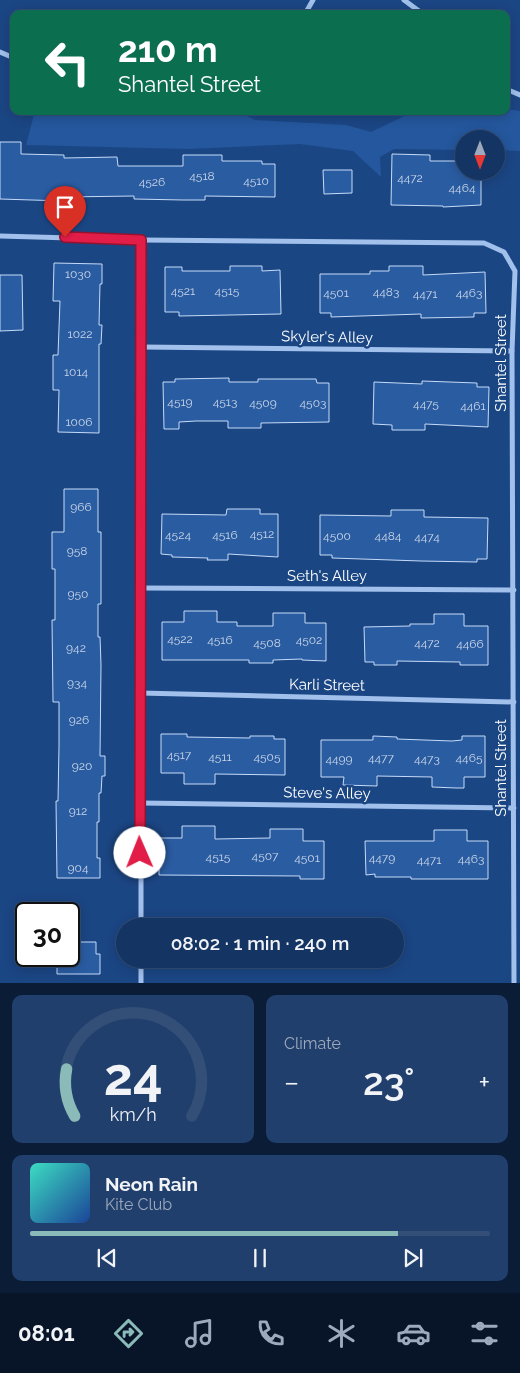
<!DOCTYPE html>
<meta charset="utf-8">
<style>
body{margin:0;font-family:Raleway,sans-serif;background:#213f6c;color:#f1f3f6;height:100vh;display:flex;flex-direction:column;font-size:19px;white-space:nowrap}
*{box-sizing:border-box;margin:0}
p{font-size:16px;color:#9daabe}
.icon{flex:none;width:28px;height:28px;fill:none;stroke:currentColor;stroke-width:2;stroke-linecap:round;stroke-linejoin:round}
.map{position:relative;height:983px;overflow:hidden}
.sheet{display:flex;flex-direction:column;gap:12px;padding:12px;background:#0b1d36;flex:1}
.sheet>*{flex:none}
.guide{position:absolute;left:10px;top:10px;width:500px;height:105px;border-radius:10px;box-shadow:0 2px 12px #0003,0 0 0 1px #334f78;background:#0b6e4f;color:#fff;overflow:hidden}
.needle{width:32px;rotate:180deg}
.fabs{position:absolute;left:455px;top:130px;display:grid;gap:10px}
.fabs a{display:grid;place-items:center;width:50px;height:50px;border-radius:50%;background:#143463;box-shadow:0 2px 12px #0003,0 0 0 1px #334f78;font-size:25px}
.speed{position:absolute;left:15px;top:902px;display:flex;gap:10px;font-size:25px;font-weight:700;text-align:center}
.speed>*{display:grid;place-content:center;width:65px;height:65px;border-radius:50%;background:#143463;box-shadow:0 2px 12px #0003,0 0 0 1px #334f78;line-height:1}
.speed .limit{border:2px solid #111;border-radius:8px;background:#fff;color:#111}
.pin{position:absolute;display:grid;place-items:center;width:42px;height:42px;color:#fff;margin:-51px -21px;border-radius:50% 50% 50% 0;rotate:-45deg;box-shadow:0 0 5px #0007}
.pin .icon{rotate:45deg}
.me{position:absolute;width:55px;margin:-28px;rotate:359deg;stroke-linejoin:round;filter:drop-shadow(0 0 4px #0008)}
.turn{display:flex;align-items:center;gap:18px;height:105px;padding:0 25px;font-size:22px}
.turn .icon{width:65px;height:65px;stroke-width:2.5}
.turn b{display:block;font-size:35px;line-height:42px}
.big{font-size:38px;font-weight:600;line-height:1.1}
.sheet .widget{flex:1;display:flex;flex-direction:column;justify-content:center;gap:8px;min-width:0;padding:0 18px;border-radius:10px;background:#213f6c}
.sheet .dial{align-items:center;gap:0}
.dial svg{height:130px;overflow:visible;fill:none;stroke:#334f78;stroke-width:7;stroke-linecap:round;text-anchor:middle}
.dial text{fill:#f1f3f6;stroke:none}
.song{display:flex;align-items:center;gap:15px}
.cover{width:60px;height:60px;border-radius:8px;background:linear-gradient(135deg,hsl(170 70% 55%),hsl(220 70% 35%))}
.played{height:5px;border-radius:2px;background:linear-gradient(90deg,#8bbbb9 80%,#334f78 80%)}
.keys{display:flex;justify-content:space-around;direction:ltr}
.heat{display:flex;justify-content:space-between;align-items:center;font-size:28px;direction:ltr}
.sheet .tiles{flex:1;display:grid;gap:12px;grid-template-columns:1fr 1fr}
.widget:last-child{grid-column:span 2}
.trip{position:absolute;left:116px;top:918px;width:288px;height:50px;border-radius:25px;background:#143463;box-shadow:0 2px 12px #0003,0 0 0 1px #334f78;font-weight:600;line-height:50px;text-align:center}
.tab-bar{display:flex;height:80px;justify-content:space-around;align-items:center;background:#081528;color:#9daabe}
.tab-bar .icon{width:35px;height:35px}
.tab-bar .selected{color:#8bbbb9}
.tab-bar b{font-size:22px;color:#f1f3f6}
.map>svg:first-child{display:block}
.green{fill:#24579d}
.building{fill:#2a5ca2;stroke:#c6dbf8}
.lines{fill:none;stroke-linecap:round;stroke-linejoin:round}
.street{stroke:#a1c0eb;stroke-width:5}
.route-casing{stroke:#92132f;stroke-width:12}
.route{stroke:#e11d48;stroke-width:9}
.labels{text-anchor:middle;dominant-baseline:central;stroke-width:5;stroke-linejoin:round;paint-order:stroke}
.number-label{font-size:12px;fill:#cad6e8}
.street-label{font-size:15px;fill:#fff;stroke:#1b4684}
</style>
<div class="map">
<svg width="520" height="983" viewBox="0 0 520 983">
<rect width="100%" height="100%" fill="#1b4684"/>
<polygon class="green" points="506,109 520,111 520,151 496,150 496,139 464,139 464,150 394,149 380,157 381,177 353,151 300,144 188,149 26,145 35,111 237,111 255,120 346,125 371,132 415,111 506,111"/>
<g class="building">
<polygon points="0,142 21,142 21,154 64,155 64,158 117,157 118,166 183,166 183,155 222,155 222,161 262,161 262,164 275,164 275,197 205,196 205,200 183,200 134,199 134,196 64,197 64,201 0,199"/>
<polygon points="392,154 430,155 430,161 464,161 464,171 481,171 481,205 443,207 443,206 391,205"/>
<polygon points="323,170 352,170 352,193 324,194"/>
<polygon points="54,263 102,264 102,284 100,284 99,325 102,325 101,344 99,344 99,433 58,432 59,390 53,390 53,355 58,355 60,301 53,301"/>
<polygon points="230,266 262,266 262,271 280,270 281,314 179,316 179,312 165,312 165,267 182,267 182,271 230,271"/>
<polygon points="389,266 423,266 423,275 485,272 486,313 474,313 474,317 421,318 421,314 331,317 331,313 320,313 320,274 370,274 370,271 389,271"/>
<polygon points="0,275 22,275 23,330 0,331"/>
<polygon points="229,378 229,382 258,382 258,379 316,379 317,383 329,383 329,422 261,423 261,428 228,428 228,421 196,421 179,422 179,429 164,429 163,382 175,382 175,379"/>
<polygon points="422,381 477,383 477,387 489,387 488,427 425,424 425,430 392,430 392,425 373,424 374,382 422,384"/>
<polygon points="64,489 98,489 98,532 101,532 101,604 98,604 98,637 100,637 101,665 100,756 105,756 105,776 102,776 101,793 99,793 99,822 97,822 97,858 100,858 100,878 57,878 56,801 58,801 59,746 59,702 53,702 52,620 55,620 55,569 52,569 52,532 64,532"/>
<polygon points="227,509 260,509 260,514 278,514 278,557 228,554 228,560 207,560 208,558 172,557 172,555 161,554 162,514 226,515"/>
<polygon points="391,510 424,510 424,517 488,518 487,559 477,559 477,562 421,561 332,558 332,555 320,555 320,515 391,516"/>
<polygon points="184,611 217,611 217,622 237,622 237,626 273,626 273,613 305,613 305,623 326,623 326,661 302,660 302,659 273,660 273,663 249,663 249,660 162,660 162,622 184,622"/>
<polygon points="434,614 464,614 464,626 488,626 488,665 460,665 460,662 397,661 397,665 374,665 374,662 365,662 364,627 410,626 410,624 434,624"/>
<polygon points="161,734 187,734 187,737 250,738 250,736 274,736 274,739 285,739 285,775 215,774 215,784 184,784 184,773 161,773"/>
<polygon points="373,736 397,737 397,739 452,741 462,740 462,736 485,736 485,777 464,777 464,788 456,788 432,787 432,777 377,776 377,786 343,785 344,777 321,777 321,740 373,740"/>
<polygon points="182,826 215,826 215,839 270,838 270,829 303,829 303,841 324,841 324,879 300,879 300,876 159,875 159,838 182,838"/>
<polygon points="434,830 467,830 467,841 488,841 488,879 411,879 411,877 375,877 375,874 366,875 365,841 434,841"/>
<polygon points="69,942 96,942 96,954 100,954 100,974 57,974 57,956 69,956"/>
</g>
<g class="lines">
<g class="street">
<polyline points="404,0 423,14"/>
<polyline points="305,14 313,0"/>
<polyline points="0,52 14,58"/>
<polyline points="506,89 520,95"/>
<polyline points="0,236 141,240 484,243 504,252 515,271 512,351 514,983"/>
<polyline points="142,347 512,351"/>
<polyline points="140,588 514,590"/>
<polyline points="140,693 514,702"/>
<polyline points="140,803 514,808"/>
<polyline points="141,926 141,240"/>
<polyline points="141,959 141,983"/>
</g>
</g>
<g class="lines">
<defs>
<polyline id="route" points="65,237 141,240 140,853"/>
</defs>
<use href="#route" class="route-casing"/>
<use href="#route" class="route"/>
</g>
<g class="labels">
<g class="number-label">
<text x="202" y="176">4518</text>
<text x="410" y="178">4472</text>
<text x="256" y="181">4510</text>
<text x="152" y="182">4526</text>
<text x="462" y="188">4464</text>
<text x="78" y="274">1030</text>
<text x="183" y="291">4521</text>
<text x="227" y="291">4515</text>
<text x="386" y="292">4483</text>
<text x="336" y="293">4501</text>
<text x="469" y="293">4463</text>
<text x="425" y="294">4471</text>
<text x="80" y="334">1022</text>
<text x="76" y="372">1014</text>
<text x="180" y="402">4519</text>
<text x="225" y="402">4513</text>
<text x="263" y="403">4509</text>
<text x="313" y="403">4503</text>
<text x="426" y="404">4475</text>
<text x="473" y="406">4461</text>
<text x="79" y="422">1006</text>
<text x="81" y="507">966</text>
<text x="262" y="534">4512</text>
<text x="178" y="535">4524</text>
<text x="225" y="535">4516</text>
<text x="337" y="536">4500</text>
<text x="388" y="536">4484</text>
<text x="427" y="537">4474</text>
<text x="77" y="551">958</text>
<text x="78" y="594">950</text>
<text x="180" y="639">4522</text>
<text x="220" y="640">4516</text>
<text x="309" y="640">4502</text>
<text x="267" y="643">4508</text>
<text x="427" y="643">4472</text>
<text x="470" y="644">4466</text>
<text x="76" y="648">942</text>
<text x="77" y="683">934</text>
<text x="79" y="720">926</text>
<text x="179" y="755">4517</text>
<text x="220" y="757">4511</text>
<text x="267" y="757">4505</text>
<text x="381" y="758">4477</text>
<text x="469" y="758">4465</text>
<text x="339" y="759">4499</text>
<text x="427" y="759">4473</text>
<text x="82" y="766">920</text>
<text x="78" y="811">912</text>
<text x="265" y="856">4507</text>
<text x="218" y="857">4515</text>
<text x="307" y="858">4501</text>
<text x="382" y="858">4479</text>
<text x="471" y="859">4463</text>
<text x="429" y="860">4471</text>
<text x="78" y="868">904</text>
</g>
<g class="street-label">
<text transform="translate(327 337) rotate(1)">Skyler's Alley</text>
<text transform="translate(501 363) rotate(-90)">Shantel Street</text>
<text x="327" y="576">Seth's Alley</text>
<text transform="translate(327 685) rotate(1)">Karli Street</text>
<text transform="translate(501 768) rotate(-90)">Shantel Street</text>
<text transform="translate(327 793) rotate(1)">Steve's Alley</text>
</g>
</g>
</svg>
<div class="fabs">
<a><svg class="needle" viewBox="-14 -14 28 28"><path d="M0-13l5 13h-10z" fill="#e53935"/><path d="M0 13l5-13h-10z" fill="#9daabe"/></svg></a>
</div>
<div class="speed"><div class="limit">30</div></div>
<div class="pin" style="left:65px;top:237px;background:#d93025"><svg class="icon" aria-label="arrive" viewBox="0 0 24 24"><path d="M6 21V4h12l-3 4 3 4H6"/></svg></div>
<svg class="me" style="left:140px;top:853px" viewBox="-20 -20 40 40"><circle r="19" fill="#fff"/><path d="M0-13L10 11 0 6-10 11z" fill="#e11d48"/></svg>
<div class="trip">08:02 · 1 min · 240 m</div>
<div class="guide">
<div class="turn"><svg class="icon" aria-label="left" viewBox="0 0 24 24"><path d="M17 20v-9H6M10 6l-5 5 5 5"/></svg><div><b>210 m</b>Shantel Street</div></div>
</div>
</div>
<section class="sheet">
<div class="tiles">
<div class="widget dial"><svg viewBox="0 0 100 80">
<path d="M14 69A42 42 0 1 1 86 69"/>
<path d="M14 69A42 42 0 0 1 9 40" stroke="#8bbbb9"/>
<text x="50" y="56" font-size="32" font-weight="700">24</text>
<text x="50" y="72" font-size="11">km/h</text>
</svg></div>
<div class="widget"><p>Climate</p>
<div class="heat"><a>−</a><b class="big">23°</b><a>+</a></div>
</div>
<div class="widget">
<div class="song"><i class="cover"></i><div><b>Neon Rain</b><p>Kite Club</p></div></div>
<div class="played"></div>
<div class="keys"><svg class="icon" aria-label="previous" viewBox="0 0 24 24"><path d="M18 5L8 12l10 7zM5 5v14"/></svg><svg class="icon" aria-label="pause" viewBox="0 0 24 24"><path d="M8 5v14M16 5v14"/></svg><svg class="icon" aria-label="next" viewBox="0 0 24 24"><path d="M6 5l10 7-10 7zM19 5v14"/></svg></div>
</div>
</div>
</section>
<nav class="tab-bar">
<b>08:01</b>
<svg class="icon selected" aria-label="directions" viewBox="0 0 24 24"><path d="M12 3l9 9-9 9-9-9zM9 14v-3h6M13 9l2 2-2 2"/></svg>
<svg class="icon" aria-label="music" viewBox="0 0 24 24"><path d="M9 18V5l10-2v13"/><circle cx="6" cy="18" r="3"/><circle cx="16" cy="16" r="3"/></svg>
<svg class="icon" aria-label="phone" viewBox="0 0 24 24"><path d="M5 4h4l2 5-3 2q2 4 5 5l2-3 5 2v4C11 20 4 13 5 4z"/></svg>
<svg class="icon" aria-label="climate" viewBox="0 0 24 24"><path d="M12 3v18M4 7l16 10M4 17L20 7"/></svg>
<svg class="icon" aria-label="car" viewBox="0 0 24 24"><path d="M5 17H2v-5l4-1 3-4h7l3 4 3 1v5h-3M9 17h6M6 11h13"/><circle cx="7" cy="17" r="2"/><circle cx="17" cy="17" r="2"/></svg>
<svg class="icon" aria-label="filters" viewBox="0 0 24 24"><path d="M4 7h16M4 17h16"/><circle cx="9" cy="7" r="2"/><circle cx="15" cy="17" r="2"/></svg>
</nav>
